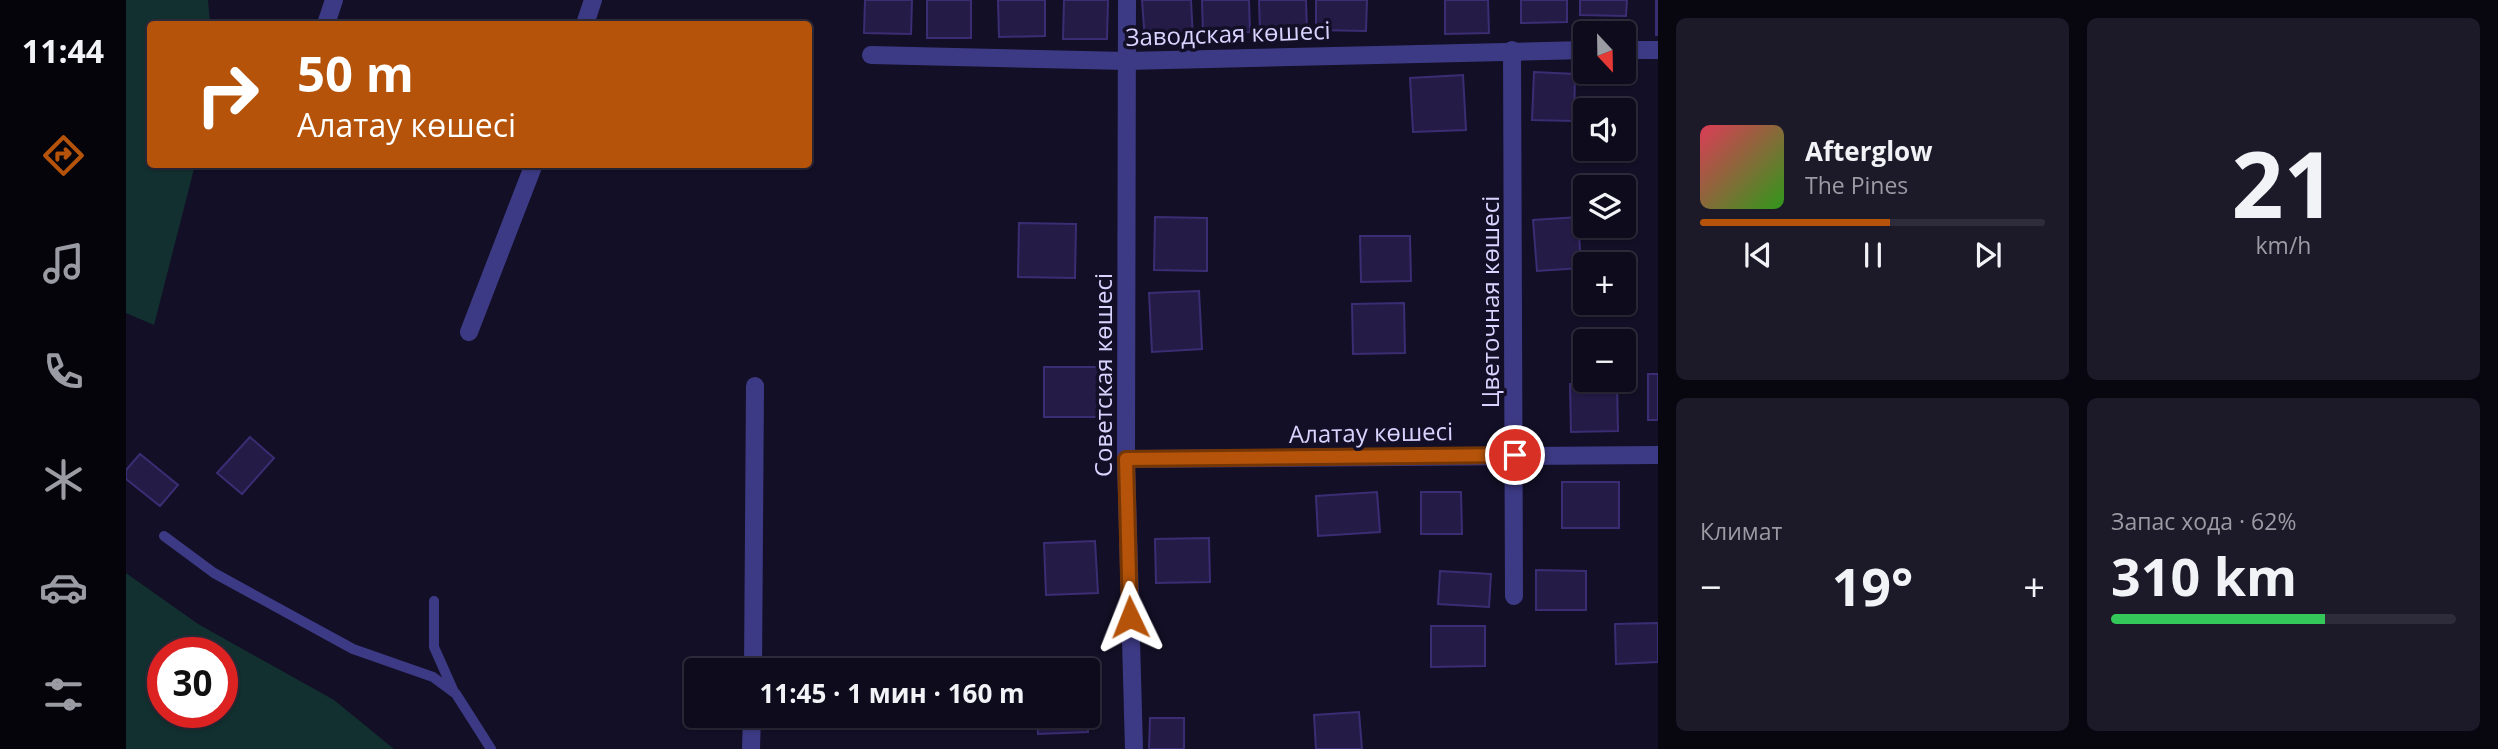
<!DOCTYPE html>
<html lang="ru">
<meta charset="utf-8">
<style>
body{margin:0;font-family:"Open Sans",sans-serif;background:#1c1929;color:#f1f3f6;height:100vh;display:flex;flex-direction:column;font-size:26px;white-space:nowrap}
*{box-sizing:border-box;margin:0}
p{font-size:23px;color:#9b9ba3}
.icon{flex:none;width:38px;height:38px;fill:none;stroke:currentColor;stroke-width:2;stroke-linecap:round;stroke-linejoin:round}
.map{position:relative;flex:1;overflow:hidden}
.panel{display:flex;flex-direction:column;gap:18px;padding:18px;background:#08060f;width:840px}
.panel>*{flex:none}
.guide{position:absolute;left:21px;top:21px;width:665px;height:147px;border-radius:7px;box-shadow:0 2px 5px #0004,0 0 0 2px #2e2b3b;background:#b45309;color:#fff;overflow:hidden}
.needle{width:46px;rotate:158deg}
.controls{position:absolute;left:1447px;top:21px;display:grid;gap:14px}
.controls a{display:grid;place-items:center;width:63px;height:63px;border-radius:7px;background:#0e0b1c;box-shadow:0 2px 5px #0004,0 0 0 2px #2e2b3b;font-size:35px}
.speed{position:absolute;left:21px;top:637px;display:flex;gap:14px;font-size:35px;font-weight:700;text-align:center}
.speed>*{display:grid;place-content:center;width:91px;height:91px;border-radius:50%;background:#0e0b1c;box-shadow:0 2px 5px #0004,0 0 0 2px #2e2b3b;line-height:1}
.speed .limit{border:10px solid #d22;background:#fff;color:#111}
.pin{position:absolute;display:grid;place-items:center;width:60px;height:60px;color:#fff;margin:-30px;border:4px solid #fff;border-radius:50%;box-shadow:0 2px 7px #0007}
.me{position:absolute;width:77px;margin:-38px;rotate:358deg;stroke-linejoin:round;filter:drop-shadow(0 0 5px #0008)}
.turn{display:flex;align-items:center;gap:24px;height:147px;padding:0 35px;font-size:32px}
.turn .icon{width:91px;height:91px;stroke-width:2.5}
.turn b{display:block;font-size:49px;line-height:60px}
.big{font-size:52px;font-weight:700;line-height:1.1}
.panel .tile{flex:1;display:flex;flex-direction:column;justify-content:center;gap:10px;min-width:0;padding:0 24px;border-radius:10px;background:#1c1929}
.panel .dial{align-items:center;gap:0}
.dial b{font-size:91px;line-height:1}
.song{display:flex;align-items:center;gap:21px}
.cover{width:84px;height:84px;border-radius:10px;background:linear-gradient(135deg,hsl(350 70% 55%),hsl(110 70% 35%))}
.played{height:7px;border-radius:4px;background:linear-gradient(90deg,#b45309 55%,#2e2b3b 55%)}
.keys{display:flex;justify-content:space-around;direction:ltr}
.heat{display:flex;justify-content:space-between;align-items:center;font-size:38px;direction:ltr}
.charge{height:10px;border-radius:5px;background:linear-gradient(90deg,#34c759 62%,#2e2b3b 0)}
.panel .tiles{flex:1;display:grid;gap:18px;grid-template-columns:repeat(2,1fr)}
.trip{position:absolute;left:558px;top:658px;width:416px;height:70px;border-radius:7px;background:#0e0b1c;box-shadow:0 2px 5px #0004,0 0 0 2px #2e2b3b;font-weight:700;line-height:70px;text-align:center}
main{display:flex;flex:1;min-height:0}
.menu{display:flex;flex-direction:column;width:126px;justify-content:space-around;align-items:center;background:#06040b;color:#9b9ba3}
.menu .icon{width:49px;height:49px}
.menu .active{color:#b45309}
.menu b{font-size:32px;color:#f1f3f6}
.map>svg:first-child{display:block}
.green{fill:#12302f;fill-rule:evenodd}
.building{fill:#241b47;stroke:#3b2d73;stroke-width:2}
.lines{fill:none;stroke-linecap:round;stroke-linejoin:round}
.service{stroke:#3d3a85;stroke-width:10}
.minor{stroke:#3d3a85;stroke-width:18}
.route-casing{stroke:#753606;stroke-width:18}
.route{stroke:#b45309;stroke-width:12}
.labels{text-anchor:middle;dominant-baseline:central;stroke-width:7;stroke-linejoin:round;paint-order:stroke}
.street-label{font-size:24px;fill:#d9d4ff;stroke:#130f26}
</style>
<main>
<nav class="menu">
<b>11:44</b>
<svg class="icon active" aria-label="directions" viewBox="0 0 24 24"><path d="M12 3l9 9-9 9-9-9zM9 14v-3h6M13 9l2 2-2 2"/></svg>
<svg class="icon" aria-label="music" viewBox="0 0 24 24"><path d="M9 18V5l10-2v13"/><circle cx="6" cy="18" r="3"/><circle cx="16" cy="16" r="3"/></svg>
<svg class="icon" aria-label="phone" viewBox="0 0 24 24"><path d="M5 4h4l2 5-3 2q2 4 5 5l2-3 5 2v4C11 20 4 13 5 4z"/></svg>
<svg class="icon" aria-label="climate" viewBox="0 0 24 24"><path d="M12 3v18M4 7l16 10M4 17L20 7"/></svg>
<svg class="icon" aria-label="car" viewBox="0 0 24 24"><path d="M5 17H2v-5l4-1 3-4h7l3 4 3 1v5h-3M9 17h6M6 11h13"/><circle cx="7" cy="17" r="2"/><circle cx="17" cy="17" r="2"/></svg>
<svg class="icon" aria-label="filters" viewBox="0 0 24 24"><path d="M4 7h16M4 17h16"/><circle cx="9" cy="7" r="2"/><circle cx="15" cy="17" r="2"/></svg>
</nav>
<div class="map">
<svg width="1532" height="749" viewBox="0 0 1532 749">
<rect width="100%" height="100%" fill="#130f26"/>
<g class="green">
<polygon points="0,0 82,0 84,24 24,24 24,164 69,165 28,325 0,313"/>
<path d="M0 573 72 624 208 700 268 749H0ZM37 653H96V712H37Z"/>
</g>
<g class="building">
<polygon points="739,0 786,0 785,34 738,33"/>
<rect x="801" y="0" width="44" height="38"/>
<polygon points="872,0 919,0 919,36 873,37"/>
<polygon points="938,0 982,0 981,39 937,39"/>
<polygon points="1016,0 1065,0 1067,39 1019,41"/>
<polygon points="1076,0 1123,0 1124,32 1077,35"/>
<polygon points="1133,0 1180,0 1181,32 1134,33"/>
<polygon points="1190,0 1241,0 1240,31 1190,30"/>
<polygon points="1319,0 1362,0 1363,33 1319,34"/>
<polygon points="1395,0 1441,0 1441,22 1395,23"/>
<polygon points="1454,0 1501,0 1500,16 1454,15"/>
<rect x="1530" y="0" width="2" height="35"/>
<polygon points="1408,72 1449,74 1448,121 1406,120"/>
<polygon points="1337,75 1340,130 1287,132 1284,78"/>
<polygon points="1029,217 1081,218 1081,271 1028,270"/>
<polygon points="1452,217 1455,268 1411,271 1407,220"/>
<polygon points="893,223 950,224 949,278 892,277"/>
<polygon points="1234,236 1284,236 1285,281 1235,282"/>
<polygon points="1073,291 1076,349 1026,352 1023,293"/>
<polygon points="1278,303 1279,353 1227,354 1226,304"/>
<rect x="918" y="367" width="56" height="50"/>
<rect x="1522" y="374" width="10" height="46"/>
<polygon points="1491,383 1492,431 1445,432 1444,384"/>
<polygon points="124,437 148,458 116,494 91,473"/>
<polygon points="14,454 52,485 34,506 0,479 0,470"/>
<rect x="1436" y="482" width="57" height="46"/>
<polygon points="1251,492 1254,532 1192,536 1190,496"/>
<polygon points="1295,492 1335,492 1336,534 1295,534"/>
<polygon points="1083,538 1084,582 1030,583 1029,539"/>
<polygon points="969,541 972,593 920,595 918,543"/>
<polygon points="1410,570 1460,571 1460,610 1410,610"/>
<polygon points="1314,571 1365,574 1363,607 1312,604"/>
<polygon points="1532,623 1532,662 1490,664 1489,624"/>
<polygon points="1305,626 1359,626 1359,666 1305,667"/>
<polygon points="1233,712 1236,749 1190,749 1188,715"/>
<polygon points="911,716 961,716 962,732 912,734"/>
<polygon points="1024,718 1058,718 1058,749 1023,749"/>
</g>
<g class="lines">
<g class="service">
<polyline points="38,536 88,573 227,649 307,677 330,694 365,749"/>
<polyline points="308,601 308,647 328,692"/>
</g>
<g class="minor">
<polyline points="1001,0 1000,459 1008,749"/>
<polyline points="200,24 208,0"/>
<polyline points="459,24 467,0"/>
<polyline points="1386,50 1388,596"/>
<polyline points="1498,50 1532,50"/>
<polyline points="745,55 1001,61 1460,50"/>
<polyline points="343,332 408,164"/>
<polyline points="1000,459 1532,455"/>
<polyline points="627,670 629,386"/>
<polyline points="625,749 626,716"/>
</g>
</g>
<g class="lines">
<defs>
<polyline id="route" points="1004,617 1000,459 1389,455"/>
</defs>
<use href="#route" class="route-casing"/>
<use href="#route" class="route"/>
</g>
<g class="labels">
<g class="street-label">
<text transform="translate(1102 33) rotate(-2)">Заводская көшесі</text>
<text transform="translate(1363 302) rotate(-90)">Цветочная көшесі</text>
<text transform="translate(976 375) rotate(-90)">Советская көшесі</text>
<text transform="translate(1245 432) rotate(-1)">Алатау көшесі</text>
</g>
</g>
</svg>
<div class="controls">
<a><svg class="needle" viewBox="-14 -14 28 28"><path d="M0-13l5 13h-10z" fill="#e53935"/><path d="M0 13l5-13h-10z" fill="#9b9ba3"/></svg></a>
<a><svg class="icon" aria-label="sound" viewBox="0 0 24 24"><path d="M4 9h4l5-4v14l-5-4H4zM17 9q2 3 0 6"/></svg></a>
<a><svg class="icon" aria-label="layers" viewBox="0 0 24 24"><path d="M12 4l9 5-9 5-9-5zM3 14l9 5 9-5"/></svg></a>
<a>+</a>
<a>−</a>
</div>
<div class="speed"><div class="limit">30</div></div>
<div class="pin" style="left:1389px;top:455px;background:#d93025"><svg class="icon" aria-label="arrive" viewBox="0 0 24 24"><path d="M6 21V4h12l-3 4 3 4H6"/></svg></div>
<svg class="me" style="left:1004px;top:617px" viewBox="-20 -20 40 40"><path d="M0-17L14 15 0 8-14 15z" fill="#b45309" stroke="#fff" stroke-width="4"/></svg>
<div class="trip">11:45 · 1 мин · 160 m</div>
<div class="guide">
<div class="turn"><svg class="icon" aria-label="right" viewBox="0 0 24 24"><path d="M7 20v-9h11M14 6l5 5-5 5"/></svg><div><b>50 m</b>Алатау көшесі</div></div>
</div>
</div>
<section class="panel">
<div class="tiles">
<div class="tile">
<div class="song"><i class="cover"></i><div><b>Afterglow</b><p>The Pines</p></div></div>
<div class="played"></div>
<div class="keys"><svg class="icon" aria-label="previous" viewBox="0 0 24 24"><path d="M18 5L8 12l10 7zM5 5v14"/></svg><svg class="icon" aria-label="pause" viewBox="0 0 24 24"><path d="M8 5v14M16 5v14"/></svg><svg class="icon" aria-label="next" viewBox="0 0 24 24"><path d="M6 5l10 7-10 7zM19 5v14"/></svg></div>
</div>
<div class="tile dial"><b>21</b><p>km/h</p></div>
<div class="tile"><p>Климат</p>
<div class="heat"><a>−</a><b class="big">19°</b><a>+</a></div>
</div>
<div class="tile"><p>Запас хода · 62%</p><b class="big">310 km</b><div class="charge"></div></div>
</div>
</section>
</main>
